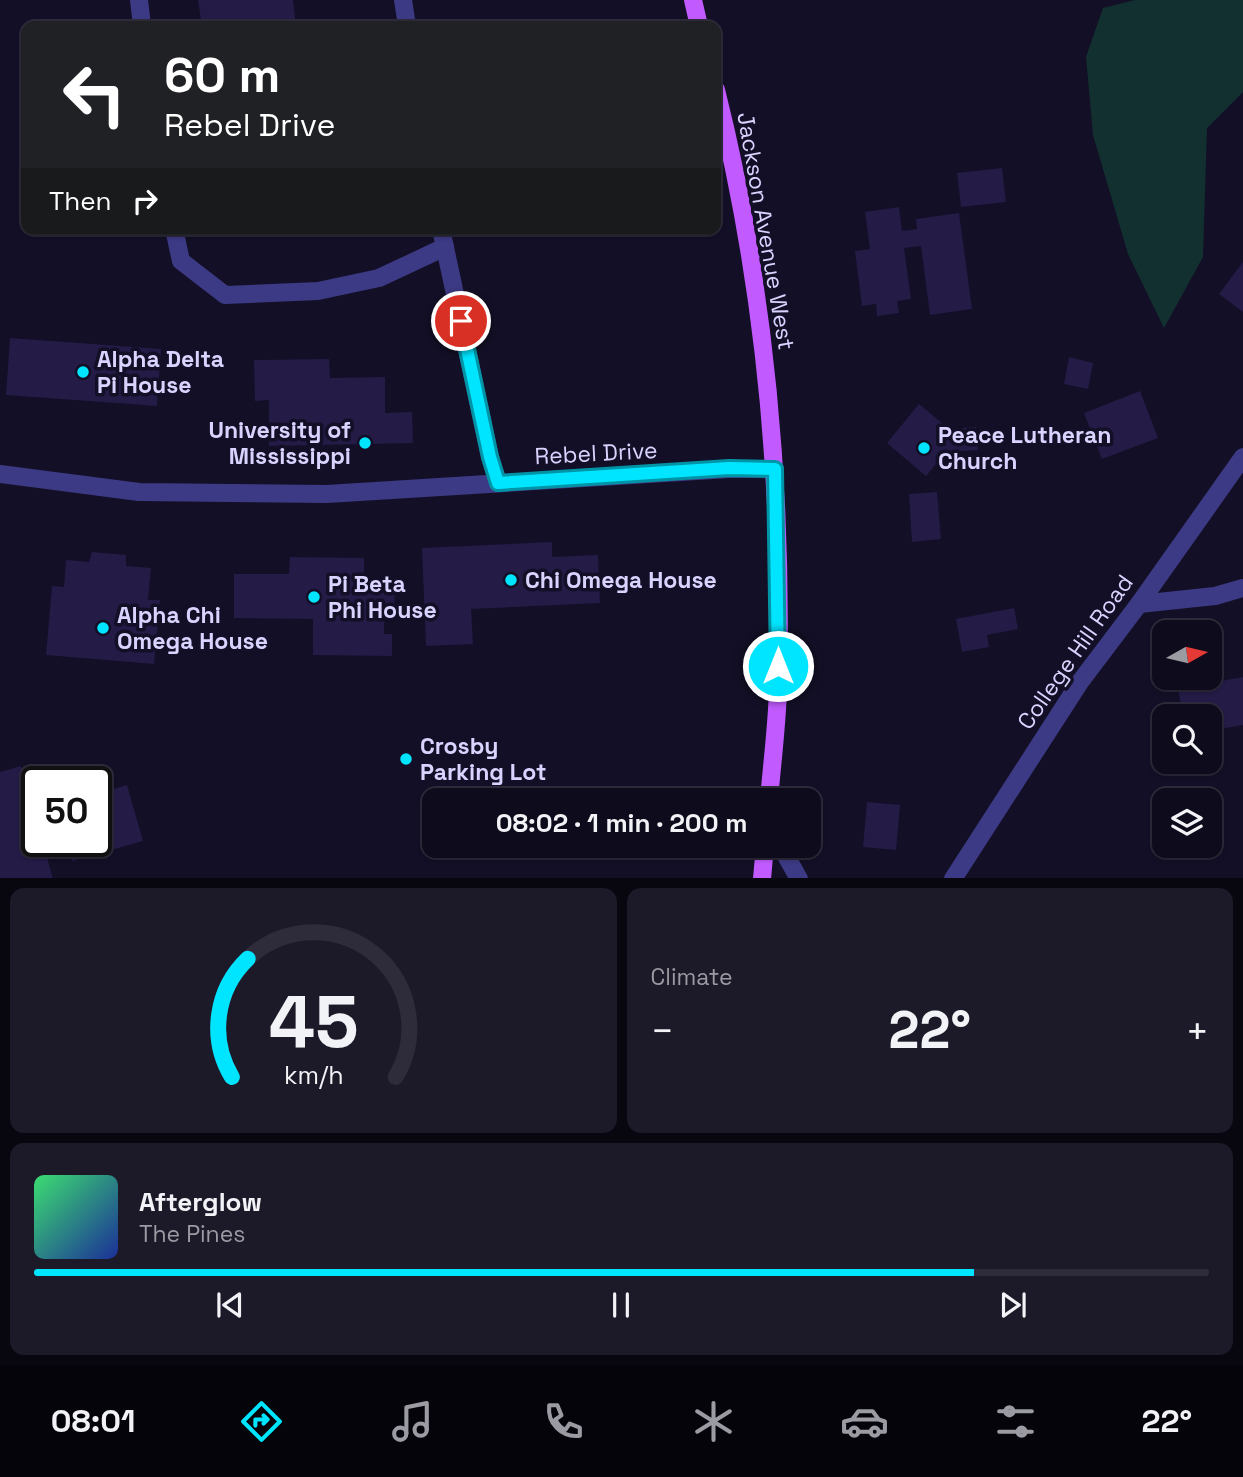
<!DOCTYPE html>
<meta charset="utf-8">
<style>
body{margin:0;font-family:"Space Grotesk",sans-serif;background:#1c1929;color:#f1f3f6;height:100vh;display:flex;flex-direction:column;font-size:26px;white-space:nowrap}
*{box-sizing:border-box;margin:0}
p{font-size:23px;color:#9b9ba3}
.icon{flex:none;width:38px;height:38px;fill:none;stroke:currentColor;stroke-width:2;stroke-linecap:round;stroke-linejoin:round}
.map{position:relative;height:878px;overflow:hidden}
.drawer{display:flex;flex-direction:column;gap:10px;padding:10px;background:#08060f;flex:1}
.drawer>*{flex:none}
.guide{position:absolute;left:21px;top:21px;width:700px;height:214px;border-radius:14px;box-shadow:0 2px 5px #0004,0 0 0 2px #2e2b3b;background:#202124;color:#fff;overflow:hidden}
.needle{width:46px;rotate:82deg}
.tools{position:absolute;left:1152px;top:620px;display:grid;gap:14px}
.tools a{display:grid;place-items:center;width:70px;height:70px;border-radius:14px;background:#0e0b1c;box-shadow:0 2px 5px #0004,0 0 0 2px #2e2b3b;font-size:35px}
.speed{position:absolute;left:21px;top:766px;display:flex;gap:14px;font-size:35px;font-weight:700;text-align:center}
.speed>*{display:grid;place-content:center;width:91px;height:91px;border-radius:50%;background:#0e0b1c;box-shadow:0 2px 5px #0004,0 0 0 2px #2e2b3b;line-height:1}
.speed .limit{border:4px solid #111;border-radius:10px;background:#fff;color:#111}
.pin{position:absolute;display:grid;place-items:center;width:60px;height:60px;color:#fff;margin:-30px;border:4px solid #fff;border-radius:50%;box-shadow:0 2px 7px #0007}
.me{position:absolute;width:77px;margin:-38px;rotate:0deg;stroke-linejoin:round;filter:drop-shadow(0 0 5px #0008)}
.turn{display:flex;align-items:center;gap:24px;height:147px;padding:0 28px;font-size:32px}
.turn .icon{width:91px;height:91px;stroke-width:2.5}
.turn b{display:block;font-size:49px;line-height:60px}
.then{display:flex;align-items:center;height:66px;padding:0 28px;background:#0003;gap:14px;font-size:26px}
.big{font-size:52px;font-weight:600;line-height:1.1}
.drawer .widget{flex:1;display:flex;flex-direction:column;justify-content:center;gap:10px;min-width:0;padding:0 24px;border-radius:14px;background:#1c1929}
.drawer .dial{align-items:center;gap:0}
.dial svg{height:182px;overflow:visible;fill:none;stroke:#2e2b3b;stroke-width:7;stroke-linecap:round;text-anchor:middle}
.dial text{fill:#f1f3f6;stroke:none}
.song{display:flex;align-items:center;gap:21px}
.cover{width:84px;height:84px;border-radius:10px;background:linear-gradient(135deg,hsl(140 70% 55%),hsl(230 70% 35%))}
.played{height:7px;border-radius:4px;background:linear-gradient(90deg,#00e5ff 80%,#2e2b3b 80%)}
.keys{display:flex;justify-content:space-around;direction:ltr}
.heat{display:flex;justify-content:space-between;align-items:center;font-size:38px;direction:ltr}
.drawer .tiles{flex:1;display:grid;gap:10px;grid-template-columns:1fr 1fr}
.widget:last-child{grid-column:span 2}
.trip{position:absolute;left:422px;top:788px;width:399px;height:70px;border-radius:14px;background:#0e0b1c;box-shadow:0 2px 5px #0004,0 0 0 2px #2e2b3b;font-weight:600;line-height:70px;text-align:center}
.menu{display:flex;height:112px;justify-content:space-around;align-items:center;background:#06040b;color:#9b9ba3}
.menu .icon{width:49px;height:49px}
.menu .selected{color:#00e5ff}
.menu b{font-size:32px;color:#f1f3f6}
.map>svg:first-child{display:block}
.green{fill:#12302f}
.building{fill:#241b47}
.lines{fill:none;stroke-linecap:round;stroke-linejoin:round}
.minor{stroke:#3d3a85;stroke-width:18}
.major{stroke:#c25bff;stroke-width:18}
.route-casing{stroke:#0095a6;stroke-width:18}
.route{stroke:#00e5ff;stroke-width:12}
.poi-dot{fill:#00e5ff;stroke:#130f26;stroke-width:2.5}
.labels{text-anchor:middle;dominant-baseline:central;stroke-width:7;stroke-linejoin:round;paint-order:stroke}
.street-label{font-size:23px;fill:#d9d4ff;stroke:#130f26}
.poi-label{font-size:23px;font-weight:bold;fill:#d9d4ff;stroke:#130f26;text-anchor:start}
</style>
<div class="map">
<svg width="1243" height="879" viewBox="0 0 1243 879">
<rect width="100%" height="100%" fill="#130f26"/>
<polygon class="green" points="1135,0 1243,0 1243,92 1207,128 1203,257 1164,328 1128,254 1093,135 1086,57 1103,8"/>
<g class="building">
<polygon points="198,0 293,0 296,26 202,26"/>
<polygon points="1002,168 1006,202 961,207 957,173"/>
<polygon points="899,207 902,231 917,229 916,219 959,213 972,309 930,315 921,246 904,248 911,299 897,301 899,313 877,316 876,304 862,306 855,251 870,249 865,212"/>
<polygon points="231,229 267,229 267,231 232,236"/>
<polygon points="1243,262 1243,312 1219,294"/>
<polygon points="10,338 161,349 157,406 6,395"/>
<polygon points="1069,357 1093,363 1088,389 1064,384"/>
<polygon points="329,359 330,378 385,377 385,413 412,412 413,443 269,446 269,400 255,401 254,360"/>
<polygon points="1140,391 1158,438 1102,459 1084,413"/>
<polygon points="919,404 949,429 976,427 978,450 946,452 926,476 887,443"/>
<polygon points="937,492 941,539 912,542 909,494"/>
<polygon points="552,542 552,557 598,555 600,603 471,609 473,644 426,646 422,548"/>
<polygon points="92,552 126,555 126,566 151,568 148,600 160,600 154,664 46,655 52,586 64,587 66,560 89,562"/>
<polygon points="290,557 364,558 364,579 395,579 394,614 384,614 384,634 392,634 392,656 313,655 313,619 234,618 234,574 289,574"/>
<polygon points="1014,608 1018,629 987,635 989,647 962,652 956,619"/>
<polygon points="1243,677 1243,725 1209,731 1209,716 1183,716 1178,689"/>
<polygon points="21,766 37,821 37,842 96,842 96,794 127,785 143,841 72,861 68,847 46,854 53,879 0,879 0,772"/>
<polygon points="867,802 900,805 896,850 863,847"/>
</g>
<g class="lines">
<g class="minor">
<polyline points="139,0 142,26"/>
<polyline points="403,0 407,26"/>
<polyline points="174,229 181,261 225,295 318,291 379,278 445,247"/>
<polyline points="441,229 490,457 498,483"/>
<polyline points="0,474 139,492 327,494 729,469 775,469"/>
<polyline points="1139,604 1215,596 1243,588"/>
<polyline points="780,845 799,879"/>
<polyline points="953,879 1080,682 1139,604 1243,457"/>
</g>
<g class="major">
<polyline points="693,0 699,26"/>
<path d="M716 90C765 285 783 488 778 689 777 726 772 763 769 800"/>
<polyline points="762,879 765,845"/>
</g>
</g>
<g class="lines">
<defs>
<polyline id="route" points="461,321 490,457 498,483 729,468 775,469 778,666"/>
</defs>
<use href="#route" class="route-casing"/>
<use href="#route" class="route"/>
</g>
<g class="poi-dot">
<circle cx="83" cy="372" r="7"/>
<circle cx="365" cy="443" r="7"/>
<circle cx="924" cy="448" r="7"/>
<circle cx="511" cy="580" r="7"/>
<circle cx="314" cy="597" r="7"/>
<circle cx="103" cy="628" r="7"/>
<circle cx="406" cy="759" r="7"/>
</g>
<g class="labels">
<g class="street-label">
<text transform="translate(766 231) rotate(80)">Jackson Avenue West</text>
<text transform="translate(596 453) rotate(-3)">Rebel Drive</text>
<text transform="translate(1075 652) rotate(-55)">College Hill Road</text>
</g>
<g class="poi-label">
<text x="97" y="359">Alpha Delta<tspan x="97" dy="26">Pi House</tspan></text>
<text x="351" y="430" text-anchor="end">University of<tspan x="351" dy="26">Mississippi</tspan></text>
<text x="938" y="435">Peace Lutheran<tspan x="938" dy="26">Church</tspan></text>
<text x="525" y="580">Chi Omega House</text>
<text x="328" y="584">Pi Beta<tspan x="328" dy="26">Phi House</tspan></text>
<text x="117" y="615">Alpha Chi<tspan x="117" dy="26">Omega House</tspan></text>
<text x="420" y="746">Crosby<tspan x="420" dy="26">Parking Lot</tspan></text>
</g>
</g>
</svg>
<div class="tools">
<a><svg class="needle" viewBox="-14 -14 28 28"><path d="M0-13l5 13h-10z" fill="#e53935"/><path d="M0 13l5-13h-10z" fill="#9b9ba3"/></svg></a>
<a><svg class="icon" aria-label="search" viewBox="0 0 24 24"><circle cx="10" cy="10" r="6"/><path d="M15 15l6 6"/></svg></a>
<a><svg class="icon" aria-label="layers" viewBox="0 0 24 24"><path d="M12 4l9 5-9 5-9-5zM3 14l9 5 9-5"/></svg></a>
</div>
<div class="speed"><div class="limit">50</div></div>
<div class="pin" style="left:461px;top:321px;background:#d93025"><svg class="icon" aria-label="arrive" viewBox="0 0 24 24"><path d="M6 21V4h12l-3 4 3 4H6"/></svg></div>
<svg class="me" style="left:778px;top:666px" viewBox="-20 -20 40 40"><circle r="17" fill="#00e5ff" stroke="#fff" stroke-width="3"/><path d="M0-11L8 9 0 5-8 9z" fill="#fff"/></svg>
<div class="trip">08:02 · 1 min · 200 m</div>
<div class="guide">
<div class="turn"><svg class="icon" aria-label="left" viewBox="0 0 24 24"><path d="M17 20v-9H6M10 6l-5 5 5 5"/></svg><div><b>60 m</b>Rebel Drive</div></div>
<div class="then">Then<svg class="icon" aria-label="right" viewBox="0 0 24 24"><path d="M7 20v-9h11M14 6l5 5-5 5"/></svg></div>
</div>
</div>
<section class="drawer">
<div class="tiles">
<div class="widget dial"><svg viewBox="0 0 100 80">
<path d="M14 69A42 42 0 1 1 86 69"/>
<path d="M14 69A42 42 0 0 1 21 17" stroke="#00e5ff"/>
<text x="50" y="56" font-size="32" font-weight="700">45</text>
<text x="50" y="72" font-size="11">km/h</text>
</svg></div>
<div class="widget"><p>Climate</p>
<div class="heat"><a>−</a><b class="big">22°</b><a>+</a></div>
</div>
<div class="widget">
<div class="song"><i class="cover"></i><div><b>Afterglow</b><p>The Pines</p></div></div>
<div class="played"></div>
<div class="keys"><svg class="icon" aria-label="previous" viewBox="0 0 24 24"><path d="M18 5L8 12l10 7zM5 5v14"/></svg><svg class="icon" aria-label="pause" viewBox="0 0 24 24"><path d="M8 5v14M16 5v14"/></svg><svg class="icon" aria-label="next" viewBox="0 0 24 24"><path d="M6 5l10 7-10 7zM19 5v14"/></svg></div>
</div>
</div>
</section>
<nav class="menu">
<b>08:01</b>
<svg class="icon selected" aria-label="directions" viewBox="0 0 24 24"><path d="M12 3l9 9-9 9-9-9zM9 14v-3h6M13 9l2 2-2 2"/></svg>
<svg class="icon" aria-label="music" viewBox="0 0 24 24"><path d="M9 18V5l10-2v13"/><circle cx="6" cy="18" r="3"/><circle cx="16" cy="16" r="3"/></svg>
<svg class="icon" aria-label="phone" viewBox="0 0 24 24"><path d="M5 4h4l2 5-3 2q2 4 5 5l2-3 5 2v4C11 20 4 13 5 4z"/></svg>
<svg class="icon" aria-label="climate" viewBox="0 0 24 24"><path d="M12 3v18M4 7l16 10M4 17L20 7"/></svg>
<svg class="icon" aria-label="car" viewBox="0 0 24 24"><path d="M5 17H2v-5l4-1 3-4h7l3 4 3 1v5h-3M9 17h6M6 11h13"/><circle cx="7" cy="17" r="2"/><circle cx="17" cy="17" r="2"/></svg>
<svg class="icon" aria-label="filters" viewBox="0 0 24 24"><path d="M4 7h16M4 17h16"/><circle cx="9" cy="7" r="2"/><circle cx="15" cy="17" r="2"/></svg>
<b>22°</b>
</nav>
